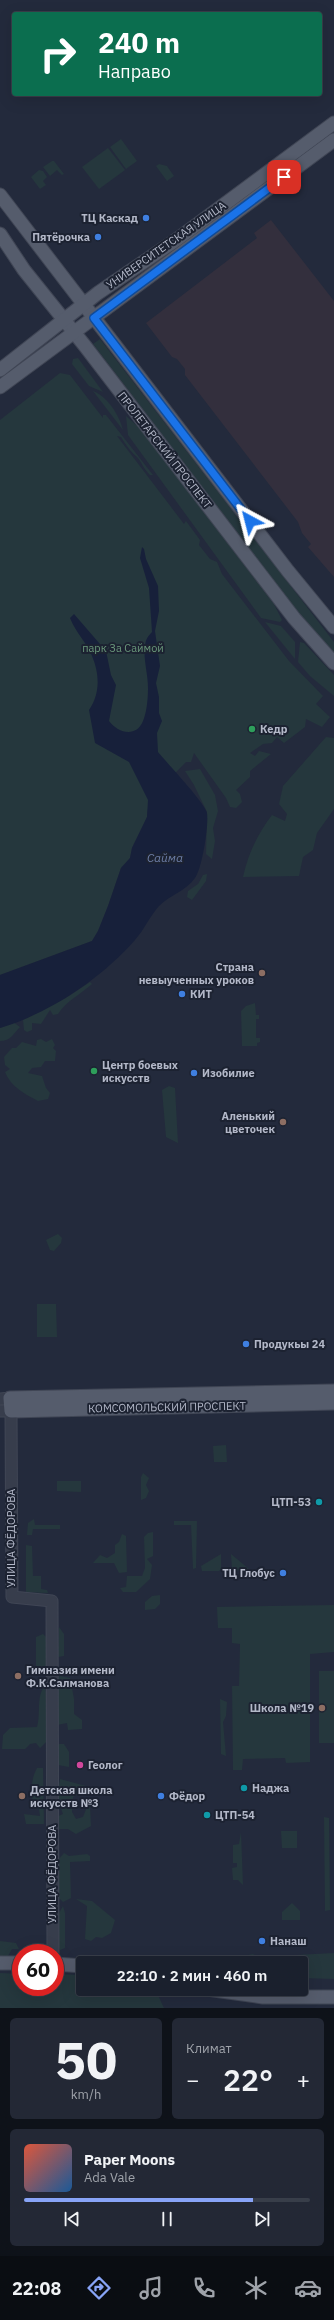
<!DOCTYPE html>
<html lang="ru">
<meta charset="utf-8">
<style>
body{margin:0;font-family:"IBM Plex Sans",sans-serif;background:#232835;color:#f1f3f6;height:100vh;display:flex;flex-direction:column;font-size:15px;white-space:nowrap}
*{box-sizing:border-box;margin:0}
p{font-size:13px;color:#9fa3aa}
.icon{flex:none;width:22px;height:22px;fill:none;stroke:currentColor;stroke-width:2;stroke-linecap:round;stroke-linejoin:round}
.map{position:relative;height:2008px;overflow:hidden}
.details{display:flex;flex-direction:column;gap:10px;padding:10px;background:#0e1219;flex:1}
.details>*{flex:none}
.banner{position:absolute;left:12px;top:12px;width:310px;height:84px;border-radius:4px;box-shadow:0 4px 16px #0002,0 0 0 1px #383e49;background:#0b6e4f;color:#fff;overflow:hidden}
.speed{position:absolute;left:12px;top:1944px;display:flex;gap:8px;font-size:20px;font-weight:700;text-align:center}
.speed>*{display:grid;place-content:center;width:52px;height:52px;border-radius:50%;background:#1a202d;box-shadow:0 4px 16px #0002,0 0 0 1px #383e49;line-height:1}
.speed .limit{border:6px solid #d22;background:#fff;color:#111}
.pin{position:absolute;display:grid;place-items:center;width:34px;height:34px;color:#fff;margin:-17px;border-radius:8px;box-shadow:0 2px 6px #0006}
.me{position:absolute;width:44px;margin:-22px;rotate:322deg;stroke-linejoin:round;filter:drop-shadow(0 0 3px #0008)}
.turn{display:flex;align-items:center;gap:14px;height:84px;padding:0 20px;font-size:18px}
.turn .icon{width:52px;height:52px;stroke-width:2.5}
.turn b{display:block;font-size:28px;line-height:34px}
.big{font-size:30px;font-weight:600;line-height:1.1}
.details .tile{flex:1;display:flex;flex-direction:column;justify-content:center;gap:6px;min-width:0;padding:0 14px;border-radius:6px;background:#232835}
.details .dial{align-items:center;gap:0}
.dial b{font-size:52px;line-height:1}
.song{display:flex;align-items:center;gap:12px}
.cover{width:48px;height:48px;border-radius:6px;background:linear-gradient(135deg,hsl(10 70% 55%),hsl(210 70% 35%))}
.played{height:4px;border-radius:2px;background:linear-gradient(90deg,#88a4f7 80%,#383e49 80%)}
.keys{display:flex;justify-content:space-around;direction:ltr}
.heat{display:flex;justify-content:space-between;align-items:center;font-size:22px;direction:ltr}
.details .tiles{flex:1;display:grid;gap:10px;grid-template-columns:1fr 1fr}
.tile:last-child{grid-column:span 2}
.trip{position:absolute;left:76px;top:1956px;width:232px;height:40px;border-radius:4px;background:#1a202d;box-shadow:0 4px 16px #0002,0 0 0 1px #383e49;font-weight:600;line-height:40px;text-align:center}
.dock{display:flex;height:64px;justify-content:space-around;align-items:center;background:#0a0d12;color:#9fa3aa}
.dock .icon{width:28px;height:28px}
.dock .selected{color:#88a4f7}
.dock b{font-size:18px;color:#f1f3f6}
.map>svg:first-child{display:block}
.medical{fill:#332f3d}
.green{fill:#25373d}
.water{fill:#17203a}
.lines{fill:none;stroke-linecap:round;stroke-linejoin:round}
.minor-casing{stroke:#404655;stroke-width:13}
.major-casing{stroke:#404655;stroke-width:15}
.minor{stroke:#373d4c;stroke-width:11}
.major{stroke:#555c6c;stroke-width:13}
.route-casing{stroke:#114b97;stroke-width:10}
.route{stroke:#1a73e8;stroke-width:7}
.shop-dot{fill:#3f7fe0;stroke:#1c2231;stroke-width:1.5}
.leisure-dot{fill:#2e9e5b;stroke:#1c2231;stroke-width:1.5}
.education-dot{fill:#8d6e63;stroke:#1c2231;stroke-width:1.5}
.culture-dot{fill:#0f9aa8;stroke:#1c2231;stroke-width:1.5}
.hotel-dot{fill:#d1479c;stroke:#1c2231;stroke-width:1.5}
.labels{text-anchor:middle;dominant-baseline:central;stroke-width:4;stroke-linejoin:round;paint-order:stroke}
.poi-label{font-size:11px;font-weight:bold;fill:#b3b8c8;stroke:#1c2231;text-anchor:start}
.street-label{font-size:11px;fill:#b3b8c8;stroke:#1c2231}
.park-label{font-size:11px;fill:#6a987b;stroke:#1c2231}
.water-label{font-size:12px;font-style:italic;fill:#6c7da6;stroke:#1c2231}
</style>
<div class="map">
<svg width="334" height="2008" viewBox="0 0 334 2008">
<rect width="100%" height="100%" fill="#232a3c"/>
<polygon class="medical" points="271,220 334,301 334,577 308,547 311,544 302,533 298,522 185,375 185,369 177,359 172,357 146,323 257,238 254,233"/>
<g class="green">
<polygon points="121,139 137,161 126,169 110,147"/>
<polygon points="108,148 125,170 99,189 82,167"/>
<polygon points="52,161 54,161 64,174 62,175 57,170 50,176 43,167"/>
<polygon points="159,164 167,166 174,176 167,181 156,166"/>
<polygon points="39,170 43,171 47,177 43,181 46,185 40,189 31,177"/>
<polygon points="100,339 334,642 334,656 315,635 93,344"/>
<polygon points="78,358 103,392 89,386 72,364 73,359"/>
<path d="M60 373 70 375 103 418V415H106L153 475H150C144 470 140 459 137 457 130 451 126 445 121 437L117 436 184 524 186 521 200 540 199 545 210 559 217 562 222 574 289 661 323 696 316 704 330 717 322 727 306 719 305 727 284 743 277 737 272 743 263 744 250 753 255 756 259 751 271 754 250 771V777L236 790 240 794 242 802 236 808 230 807 226 798 194 753 191 762H186L149 800 147 817 132 848 130 858 121 868 108 906 98 931 92 941 0 975V420Z"/>
<path d="M93 391C108 397 119 415 123 430Z"/>
<polygon points="126,416 142,430 274,604 282,620 280,622 261,618 128,435"/>
<polygon points="265,622 281,626 295,642 295,659"/>
<polygon points="300,642 304,643 334,675 334,696 310,676 298,662"/>
<path d="M326 737 334 738V809L317 833 313 850 303 857 299 876 243 877C248 854 258 833 272 815L285 821 287 814 279 804 283 786Z"/>
<polygon points="200,769 215,795 218,811 213,828 215,841 212,859 206,854 207,812 194,785 185,771"/>
<polygon points="207,874 206,881 192,900 187,897 188,891 198,884 203,875"/>
<path d="M90 982 92 984C80 995 67 1000 58 1014L53 1015 50 1010 41 1024 32 1023V1030L27 1032 24 1030 23 1020 69 996Z"/>
<polygon points="255,1003 256,1015 259,1015 259,1019 256,1019 256,1038 260,1038 260,1042 257,1043 257,1046 242,1046 241,1011 246,1006"/>
<path d="M13 1022 20 1027C14 1033 11 1041 0 1041V1028Z"/>
<path d="M41 1039 46 1042 52 1039 55 1045 53 1048 56 1051 55 1061H45L41 1067 32 1068 28 1073 42 1076 46 1088 50 1093 48 1099 38 1101C25 1094 11 1087 5 1072L10 1069 5 1065 4 1057 12 1048H16L22 1042 36 1046 37 1040Z"/>
<polygon points="169,1086 175,1088 178,1143 166,1137 162,1090"/>
<polygon points="58,1234 62,1238 61,1243 54,1251 50,1250 46,1240"/>
<polygon points="37,1304 56,1304 57,1337 37,1337"/>
<polygon points="226,1445 227,1462 214,1462 213,1446"/>
<polygon points="143,1473 149,1478 146,1485 149,1491 146,1498 141,1500 141,1477"/>
<polygon points="57,1481 81,1481 81,1492 57,1491"/>
<polygon points="34,1519 35,1525 60,1525 60,1529 33,1529 32,1535 27,1535 28,1523"/>
<polygon points="174,1521 197,1521 196,1568 193,1569 191,1525 174,1525"/>
<polygon points="153,1532 153,1556 147,1559 152,1565 150,1579 136,1592 123,1592 120,1588 126,1587 127,1576 142,1576 145,1568 144,1537 148,1533"/>
<polygon points="122,1534 126,1536 127,1572 119,1573 114,1563 93,1563 100,1555 107,1558 115,1553 115,1545 119,1542"/>
<polygon points="26,1545 32,1546 33,1576 41,1576 41,1589 47,1590 48,1593 26,1592"/>
<polygon points="221,1554 221,1569 219,1571 202,1571 201,1566"/>
<polygon points="231,1554 249,1569 236,1571 232,1569"/>
<polygon points="160,1595 160,1604 155,1609 145,1610 145,1602 152,1596"/>
<polygon points="334,1605 334,1652 310,1654 310,1762 286,1763 285,1758 243,1759 242,1770 233,1770 232,1686 239,1686 240,1644 232,1643 232,1628 218,1628 217,1607"/>
<polygon points="59,1627 64,1634 64,1656 58,1657"/>
<polygon points="43,1634 47,1638 47,1674 36,1674 36,1637"/>
<rect x="319" y="1671" width="15" height="72"/>
<polygon points="60,1676 70,1678 74,1699 74,1714 82,1720 82,1729 68,1730 67,1723 57,1725 56,1681"/>
<path d="M44 1687 47 1694V1741L40 1748 36 1743 30 1744 25 1749H2L3 1735 10 1728 37 1727C41 1714 36 1698 44 1687Z"/>
<polygon points="220,1699 227,1702 226,1716 223,1722 226,1756 221,1754"/>
<polygon points="58,1744 64,1744 69,1752 69,1767 58,1765"/>
<path d="M37 1768H43L44 1824H26L24 1814 40 1816 39 1809H34C31 1794 30 1781 37 1768Z"/>
<polygon points="60,1779 86,1786 83,1792 73,1797 72,1812 76,1819 83,1817 87,1807 90,1806 91,1826 76,1834 68,1829 58,1829 56,1817 63,1814 57,1798"/>
<polygon points="324,1817 329,1818 330,1910 325,1911"/>
<polygon points="281,1831 297,1831 297,1848 282,1848"/>
<polygon points="241,1832 243,1885 238,1880 233,1880 232,1868 237,1867 237,1863 233,1863 233,1845 239,1844"/>
<polygon points="64,1853 69,1856 87,1854 90,1856 90,1861 70,1862 71,1898 63,1902 59,1898 58,1860"/>
<polygon points="76,1899 92,1901 115,1920 111,1933 102,1938 96,1937 91,1941 85,1939 87,1906"/>
<polygon points="292,1903 300,1911 300,1920 282,1920 282,1912"/>
<path d="M63 1906 65 1913V1948L60 1950C54 1935 54 1920 63 1906Z"/>
<polygon points="0,1941 16,1943 19,1949 12,1949 8,1956 0,1956"/>
<polygon points="334,1953 334,1979 301,1978 301,1963 248,1963 248,1955 253,1954 258,1957"/>
<polygon points="0,1973 21,1974 21,1987 55,1987 55,1974 80,1975 83,1975 83,1989 155,1989 164,2008 0,2008"/>
</g>
<path class="water" d="M142 547 144 549 146 559 158 586 159 611 155 631 160 666 156 683 159 697V713L162 721 157 733 158 752C167 763 205 803 207 813 209 825 202 869 195 878 186 891 170 895 159 906 150 916 144 930 135 940 101 979 48 1014 0 1028V975L92 941 98 931 108 906 121 868 130 858 132 848 147 817 148 800 129 762 95 743 89 710C100 694 100 675 92 656 87 643 76 633 70 618L74 614 106 651 111 675 116 685 109 721C118 733 136 738 143 721 147 712 148 697 148 688 148 673 143 660 145 645 146 639 148 636 152 632L149 588 140 558Z"/>
<g class="lines">
<defs>
<g id="minor">
<polyline points="0,1399 10,1398"/>
<polyline points="0,1411 11,1411 12,1597 52,1601 53,1953"/>
</g>
<g id="major">
<polyline points="0,195 288,571 334,627"/>
<polyline points="0,234 24,270 85,346 294,618 334,663"/>
<polyline points="0,370 98,293 179,238 334,123"/>
<polyline points="0,387 334,140"/>
<polyline points="334,1391 10,1398 11,1411 334,1403"/>
<polyline points="0,1963 21,1963"/>
<polyline points="55,1964 83,1966"/>
<polyline points="207,1989 263,1997 334,1997"/>
</g>
</defs>
<use href="#minor" class="minor-casing"/>
<use href="#major" class="major-casing"/>
<use href="#minor" class="minor"/>
<use href="#major" class="major"/>
</g>
<g class="lines">
<defs>
<polyline id="route" points="250,521 94,318 284,177"/>
</defs>
<use href="#route" class="route-casing"/>
<use href="#route" class="route"/>
</g>
<g class="shop-dot">
<circle cx="146" cy="218" r="4"/>
<circle cx="98" cy="237" r="4"/>
<circle cx="182" cy="994" r="4"/>
<circle cx="194" cy="1073" r="4"/>
<circle cx="246" cy="1344" r="4"/>
<circle cx="283" cy="1573" r="4"/>
<circle cx="161" cy="1796" r="4"/>
<circle cx="262" cy="1941" r="4"/>
</g>
<g class="leisure-dot">
<circle cx="252" cy="729" r="4"/>
<circle cx="94" cy="1071" r="4"/>
</g>
<g class="education-dot">
<circle cx="262" cy="973" r="4"/>
<circle cx="283" cy="1122" r="4"/>
<circle cx="18" cy="1676" r="4"/>
<circle cx="322" cy="1708" r="4"/>
<circle cx="22" cy="1796" r="4"/>
</g>
<g class="culture-dot">
<circle cx="319" cy="1502" r="4"/>
<circle cx="244" cy="1788" r="4"/>
<circle cx="207" cy="1815" r="4"/>
</g>
<circle class="hotel-dot" cx="80" cy="1765" r="4"/>
<g class="labels">
<g class="poi-label">
<text x="138" y="218" text-anchor="end">ТЦ Каскад</text>
<text x="90" y="237" text-anchor="end">Пятёрочка</text>
<text x="260" y="729">Кедр</text>
<text x="254" y="967" text-anchor="end">Страна<tspan x="254" dy="13">невыученных уроков</tspan></text>
<text x="190" y="994">КИТ</text>
<text x="102" y="1065">Центр боевых<tspan x="102" dy="13">искусств</tspan></text>
<text x="202" y="1073">Изобилие</text>
<text x="275" y="1116" text-anchor="end">Аленький<tspan x="275" dy="13">цветочек</tspan></text>
<text x="254" y="1344">Продукьы 24</text>
<text x="311" y="1502" text-anchor="end">ЦТП-53</text>
<text x="275" y="1573" text-anchor="end">ТЦ Глобус</text>
<text x="26" y="1670">Гимназия имени<tspan x="26" dy="13">Ф.К.Салманова</tspan></text>
<text x="314" y="1708" text-anchor="end">Школа №19</text>
<text x="88" y="1765">Геолог</text>
<text x="252" y="1788">Наджа</text>
<text x="30" y="1790">Детская школа<tspan x="30" dy="13">искусств №3</tspan></text>
<text x="169" y="1796">Фёдор</text>
<text x="215" y="1815">ЦТП-54</text>
<text x="270" y="1941">Нанаш</text>
</g>
<g class="street-label">
<text transform="translate(166 245) rotate(-35)">УНИВЕРСИТЕТСКАЯ УЛИЦА</text>
<text transform="translate(165 450) rotate(52)">ПРОЛЕТАРСКИЙ ПРОСПЕКТ</text>
<text transform="translate(167 1407) rotate(-1)">КОМСОМОЛЬСКИЙ ПРОСПЕКТ</text>
<text transform="translate(11 1538) rotate(-90)">УЛИЦА ФЁДОРОВА</text>
<text transform="translate(52 1874) rotate(-90)">УЛИЦА ФЁДОРОВА</text>
</g>
<g class="park-label">
<text x="123" y="648">парк За Саймой</text>
</g>
<g class="water-label">
<text x="165" y="857">Сайма</text>
</g>
</g>
</svg>
<div class="speed"><div class="limit">60</div></div>
<div class="pin" style="left:284px;top:177px;background:#d93025"><svg class="icon" aria-label="arrive" viewBox="0 0 24 24"><path d="M6 21V4h12l-3 4 3 4H6"/></svg></div>
<svg class="me" style="left:250px;top:521px" viewBox="-20 -20 40 40"><path d="M0-17L14 15 0 8-14 15z" fill="#1a73e8" stroke="#fff" stroke-width="4"/></svg>
<div class="trip">22:10 · 2 мин · 460 m</div>
<div class="banner">
<div class="turn"><svg class="icon" aria-label="right" viewBox="0 0 24 24"><path d="M7 20v-9h11M14 6l5 5-5 5"/></svg><div><b>240 m</b>Направо</div></div>
</div>
</div>
<section class="details">
<div class="tiles">
<div class="tile dial"><b>50</b><p>km/h</p></div>
<div class="tile"><p>Климат</p>
<div class="heat"><a>−</a><b class="big">22°</b><a>+</a></div>
</div>
<div class="tile">
<div class="song"><i class="cover"></i><div><b>Paper Moons</b><p>Ada Vale</p></div></div>
<div class="played"></div>
<div class="keys"><svg class="icon" aria-label="previous" viewBox="0 0 24 24"><path d="M18 5L8 12l10 7zM5 5v14"/></svg><svg class="icon" aria-label="pause" viewBox="0 0 24 24"><path d="M8 5v14M16 5v14"/></svg><svg class="icon" aria-label="next" viewBox="0 0 24 24"><path d="M6 5l10 7-10 7zM19 5v14"/></svg></div>
</div>
</div>
</section>
<nav class="dock">
<b>22:08</b>
<svg class="icon selected" aria-label="directions" viewBox="0 0 24 24"><path d="M12 3l9 9-9 9-9-9zM9 14v-3h6M13 9l2 2-2 2"/></svg>
<svg class="icon" aria-label="music" viewBox="0 0 24 24"><path d="M9 18V5l10-2v13"/><circle cx="6" cy="18" r="3"/><circle cx="16" cy="16" r="3"/></svg>
<svg class="icon" aria-label="phone" viewBox="0 0 24 24"><path d="M5 4h4l2 5-3 2q2 4 5 5l2-3 5 2v4C11 20 4 13 5 4z"/></svg>
<svg class="icon" aria-label="climate" viewBox="0 0 24 24"><path d="M12 3v18M4 7l16 10M4 17L20 7"/></svg>
<svg class="icon" aria-label="car" viewBox="0 0 24 24"><path d="M5 17H2v-5l4-1 3-4h7l3 4 3 1v5h-3M9 17h6M6 11h13"/><circle cx="7" cy="17" r="2"/><circle cx="17" cy="17" r="2"/></svg>
</nav>
